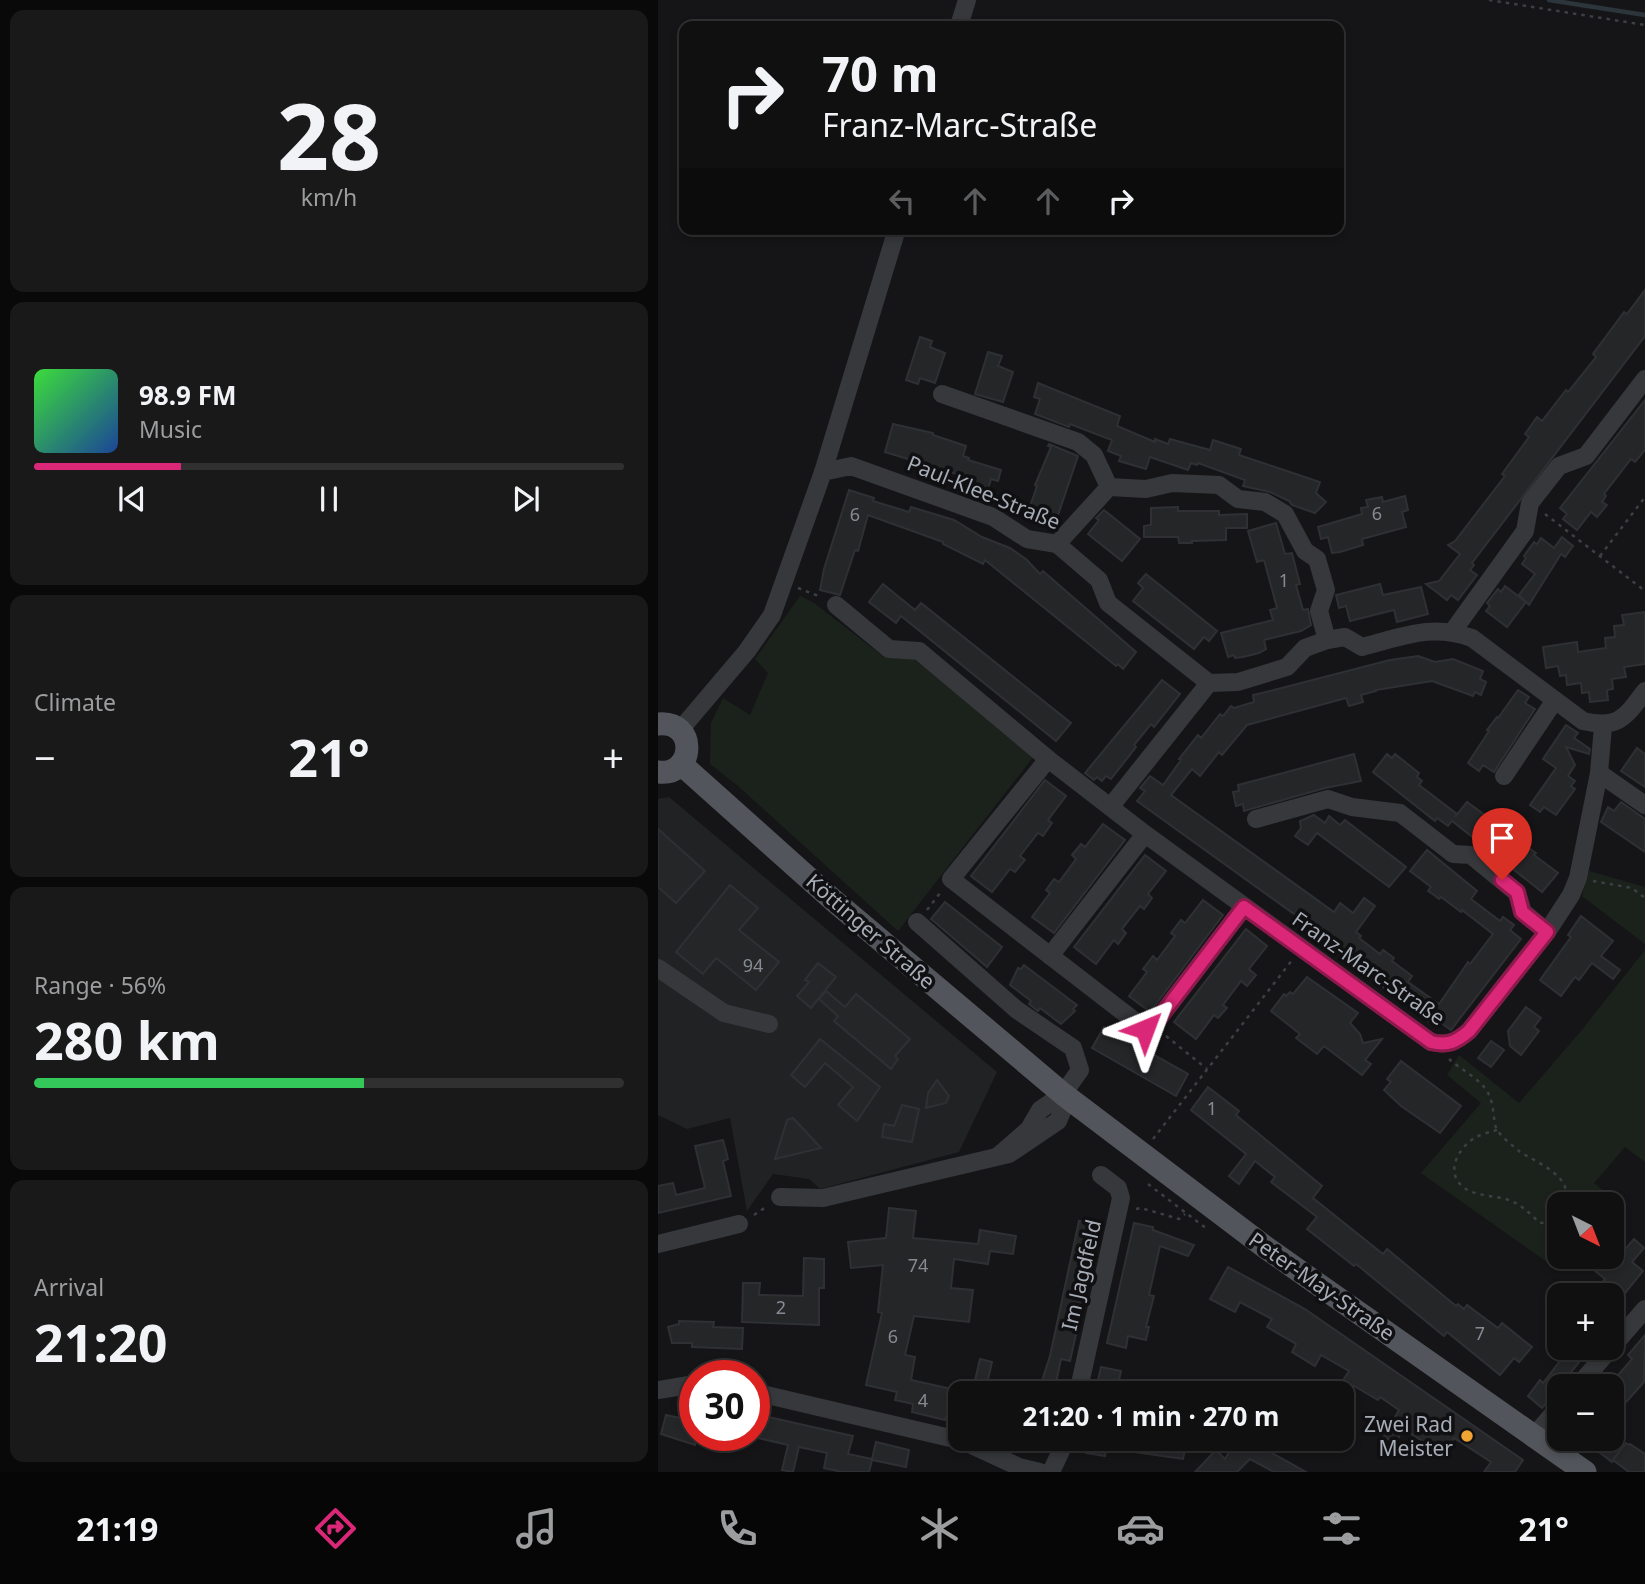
<!DOCTYPE html>
<meta charset="utf-8">
<style>
body{margin:0;font-family:"Noto Sans",sans-serif;background:#19191a;color:#f1f3f6;height:100vh;display:flex;flex-direction:column;font-size:26px;white-space:nowrap}
*{box-sizing:border-box;margin:0}
p{font-size:23px;color:#9c9d9f}
.icon{flex:none;width:38px;height:38px;fill:none;stroke:currentColor;stroke-width:2;stroke-linecap:round;stroke-linejoin:round}
.map{position:relative;flex:1;overflow:hidden}
.drawer{display:flex;flex-direction:column;gap:10px;padding:10px;background:#090909;width:658px}
.drawer>*{flex:none}
.guide{position:absolute;left:21px;top:21px;width:665px;height:214px;border-radius:14px;box-shadow:0 4px 10px #0003,0 0 0 2px #303031;background:#101011;color:#f1f3f6;overflow:hidden}
.needle{width:46px;rotate:138deg}
.buttons{position:absolute;left:889px;top:1192px;display:grid;gap:14px}
.buttons a{display:grid;place-items:center;width:77px;height:77px;border-radius:14px;background:#101011;box-shadow:0 4px 10px #0003,0 0 0 2px #303031;font-size:35px}
.speed{position:absolute;left:21px;top:1360px;display:flex;gap:14px;font-size:35px;font-weight:700;text-align:center}
.speed>*{display:grid;place-content:center;width:91px;height:91px;border-radius:50%;background:#101011;box-shadow:0 4px 10px #0003,0 0 0 2px #303031;line-height:1}
.speed .limit{border:10px solid #d22;background:#fff;color:#111}
.pin{position:absolute;display:grid;place-items:center;width:60px;height:60px;color:#fff;margin:-72px -30px;border-radius:50% 50% 50% 0;rotate:-45deg;box-shadow:0 0 7px #0007}
.pin .icon{rotate:45deg}
.me{position:absolute;width:77px;margin:-38px;rotate:44deg;stroke-linejoin:round;filter:drop-shadow(0 0 5px #0008)}
.turn{display:flex;align-items:center;gap:24px;height:147px;padding:0 28px;font-size:32px}
.turn .icon{width:91px;height:91px;stroke-width:2.5}
.turn b{display:block;font-size:49px;line-height:60px}
.lanes{display:flex;align-items:center;height:66px;padding:0 28px;background:#0003;justify-content:center;gap:35px;direction:ltr}
.lanes .off{opacity:.35}
.big{font-size:52px;font-weight:700;line-height:1.1}
.drawer .widget{flex:1;display:flex;flex-direction:column;justify-content:center;gap:10px;min-width:0;padding:0 24px;border-radius:14px;background:#19191a}
.drawer .dial{align-items:center;gap:0}
.dial b{font-size:91px;line-height:1}
.song{display:flex;align-items:center;gap:21px}
.cover{width:84px;height:84px;border-radius:10px;background:linear-gradient(135deg,hsl(120 70% 55%),hsl(220 70% 35%))}
.played{height:7px;border-radius:4px;background:linear-gradient(90deg,#db2777 25%,#303031 25%)}
.keys{display:flex;justify-content:space-around;direction:ltr}
.heat{display:flex;justify-content:space-between;align-items:center;font-size:38px;direction:ltr}
.charge{height:10px;border-radius:5px;background:linear-gradient(90deg,#34c759 56%,#303031 0)}
.trip{position:absolute;left:290px;top:1381px;width:406px;height:70px;border-radius:14px;background:#101011;box-shadow:0 4px 10px #0003,0 0 0 2px #303031;font-weight:700;line-height:70px;text-align:center}
.tabs{display:flex;height:112px;justify-content:space-around;align-items:center;background:#060607;color:#9c9d9f}
.tabs .icon{width:49px;height:49px}
.tabs .active{color:#db2777}
.tabs b{font-size:32px;color:#f1f3f6}
main{display:flex;flex:1;min-height:0}
.map>svg:first-child{display:block}
.built{fill:#212224}
.green{fill:#1b221c}
.lines{fill:none;stroke-linecap:round;stroke-linejoin:round}
.stream{stroke:#2c353b;stroke-width:4.5}
.building{fill:#252628;stroke:#2f3033;stroke-width:2}
.path{stroke:#3c3f43;stroke-width:2.5;stroke-dasharray:3.5 5;stroke-linecap:butt}
.minor{stroke:#36383c;stroke-width:18}
.major{stroke:#52555b;stroke-width:23}
.route-casing{stroke:#8e194d;stroke-width:18}
.route{stroke:#db2777;stroke-width:12}
.poi-dot{fill:#f0a434;stroke:#101012;stroke-width:2.5}
.labels{text-anchor:middle;dominant-baseline:central;stroke-width:7;stroke-linejoin:round;paint-order:stroke}
.number-label{font-size:18px;fill:#868b93}
.street-label{font-size:21px;fill:#a7adb7;stroke:#101012}
.poi-label{font-size:21px;fill:#a7adb7;stroke:#101012;text-anchor:end}
</style>
<main>
<section class="drawer">
<div class="widget dial"><b>28</b><p>km/h</p></div>
<div class="widget">
<div class="song"><i class="cover"></i><div><b>98.9 FM</b><p>Music</p></div></div>
<div class="played"></div>
<div class="keys"><svg class="icon" aria-label="previous" viewBox="0 0 24 24"><path d="M18 5L8 12l10 7zM5 5v14"/></svg><svg class="icon" aria-label="pause" viewBox="0 0 24 24"><path d="M8 5v14M16 5v14"/></svg><svg class="icon" aria-label="next" viewBox="0 0 24 24"><path d="M6 5l10 7-10 7zM19 5v14"/></svg></div>
</div>
<div class="widget"><p>Climate</p>
<div class="heat"><a>−</a><b class="big">21°</b><a>+</a></div>
</div>
<div class="widget"><p>Range · 56%</p><b class="big">280 km</b><div class="charge"></div></div>
<div class="widget"><p>Arrival</p><b class="big">21:20</b></div>
</section>
<div class="map">
<svg width="987" height="1472" viewBox="0 0 987 1472">
<rect width="100%" height="100%" fill="#151517"/>
<polygon class="built" points="11,797 339,1072 301,1152 162,1189 151,1179 115,1174 89,1211 72,1118 29,1129 0,1115 0,799"/>
<g class="green">
<polygon points="142,596 156,603 226,657 257,660 376,756 240,931 80,786 52,764 53,723 65,698 92,715 110,673 97,659"/>
<polygon points="931,871 987,887 987,944 924,896"/>
<polygon points="987,950 987,1162 967,1147 936,1183 948,1193 938,1204 901,1204 901,1248 889,1262 763,1173 823,1103 789,1075 801,1055 861,1103 923,1031"/>
</g>
<g class="lines">
<polyline class="stream" points="891,0 987,15"/>
</g>
<g class="building">
<polygon points="987,290 987,336 814,563 816,565 812,570 819,575 800,600 793,595 789,600 768,584 781,581 802,554 790,545 797,541 847,476 844,474 871,437 867,434 879,417 884,421 908,390 910,392 938,357 935,354 966,312 969,314"/>
<polygon points="262,337 274,341 272,347 287,353 277,383 262,378 260,384 248,380"/>
<polygon points="330,352 344,356 340,366 355,372 345,402 317,394"/>
<polygon points="380,383 462,416 459,426 497,442 497,439 510,444 512,439 552,450 555,440 583,449 581,455 662,482 658,493 668,502 657,513 634,505 631,501 612,492 585,486 587,480 540,463 539,465 533,463 530,470 492,457 488,469 461,461 463,456 450,451 454,440 412,424 411,427 377,414 382,399 376,397"/>
<polygon points="987,400 987,450 977,462 973,459 946,494 948,496 944,502 949,505 939,517 933,512 919,530 905,519 909,514 902,508"/>
<polygon points="235,424 275,433 275,435 308,446 305,456 311,458 310,460 343,470 340,481 333,479 328,496 302,488 305,476 227,452"/>
<polygon points="391,444 420,456 398,521 381,515 379,522 368,518 379,486 377,485 393,447 390,446"/>
<polygon points="191,490 216,498 215,501 251,512 253,507 296,520 324,537 352,548 368,559 382,574 385,571 478,652 465,669 460,664 458,666 327,560 325,564 285,544 285,542 210,515 200,551 197,550 182,595 162,590 166,569"/>
<polygon points="747,496 750,510 744,512 748,527 704,539 705,545 682,552 674,553 670,537 663,539 660,527 704,514 703,508 710,507 708,500 724,497 725,502"/>
<polygon points="520,507 520,511 561,511 561,515 589,514 589,528 568,528 568,540 534,541 534,543 521,543 520,537 486,537 486,526 493,525 493,508"/>
<polygon points="446,510 482,539 464,561 430,534 441,520 438,518"/>
<polygon points="618,523 627,554 634,553 642,584 638,585 645,610 650,609 653,625 643,631 606,640 608,649 601,653 585,657 577,658 576,655 570,657 563,633 615,620 612,610 619,608 606,560 599,562 590,531"/>
<polygon points="904,537 915,546 907,557 903,554 871,605 861,595 877,574 864,564 868,558 866,556 876,542 879,544 883,538 896,548"/>
<polygon points="488,574 559,631 551,641 546,637 536,649 475,601 485,588 480,583"/>
<polygon points="225,584 257,610 263,603 413,723 398,741 243,616 238,623 211,602"/>
<polygon points="722,584 725,595 763,587 770,614 739,622 736,610 692,621 688,606 681,608 678,595"/>
<polygon points="847,586 868,602 849,627 828,611 832,606 829,603 840,589 843,592"/>
<polygon points="987,612 987,664 966,667 968,677 954,679 955,689 949,690 950,700 932,702 931,692 924,693 923,683 909,685 908,675 902,676 900,666 888,668 885,647 919,642 920,652 948,648 947,638 957,637 956,626 966,625 964,615"/>
<polygon points="760,656 777,662 795,659 825,671 822,679 828,682 823,695 817,692 815,696 774,681 718,690 718,691 703,695 705,702 691,706 688,698 589,725 564,755 561,752 542,776 534,769 513,795 676,912 682,903 695,913 706,898 717,906 698,932 703,936 701,938 722,954 725,950 736,958 734,961 754,976 750,982 781,1004 806,968 810,962 812,964 835,934 804,910 803,912 783,897 781,899 776,895 770,891 773,887 752,871 769,850 819,891 813,899 842,921 845,917 856,925 852,930 863,939 793,1030 782,1022 778,1027 767,1019 770,1014 742,993 738,997 707,974 706,975 661,937 662,935 661,932 479,801 487,791 482,788 492,776 505,785 523,760 521,759 540,735 543,738 562,714 565,716 573,706 576,708 596,702 595,695 608,692 732,660"/>
<polygon points="504,680 522,694 496,727 493,724 476,745 478,747 453,779 448,776 444,781 439,777 436,780 427,773"/>
<polygon points="860,690 871,697 867,703 877,709 836,772 825,765 821,771 810,763 831,731 829,730 839,717 840,718"/>
<polygon points="908,725 920,733 916,738 932,749 931,754 908,747 917,765 910,776 917,781 913,786 917,789 898,815 886,807 882,812 872,805 898,768 885,759"/>
<polygon points="979,748 987,754 987,787 963,771"/>
<polygon points="696,754 703,781 667,788 586,811 585,804 578,806 575,792 581,791 580,785"/>
<polygon points="729,754 734,758 737,754 761,773 759,777 764,781 761,785 799,814 797,817 809,802 878,853 876,855 900,873 884,892 794,821 790,826 779,818 777,821 715,772"/>
<polygon points="387,780 408,796 390,820 394,823 385,836 380,833 362,856 367,860 357,872 352,869 334,892 313,876"/>
<polygon points="963,802 987,819 987,852 943,822 950,807 956,811"/>
<polygon points="656,815 667,823 671,816 682,825 687,820 748,867 731,887 659,833 650,845 637,836 643,828 642,821"/>
<polygon points="445,824 467,840 396,933 374,917 392,893 388,890 396,879 401,882 418,859 414,855 423,844 427,847"/>
<polygon points="0,829 47,871 18,903 0,887"/>
<polygon points="487,855 508,871 490,894 494,898 486,909 482,906 464,929 468,933 460,944 456,940 438,964 416,947"/>
<polygon points="72,885 100,908 81,930 121,962 98,990 58,958 45,974 18,952"/>
<polygon points="545,900 565,915 492,1012 471,996 489,972 485,969 495,956 499,960 517,936 513,933 523,920 527,923"/>
<polygon points="287,902 344,947 329,967 273,919"/>
<polygon points="923,916 955,941 943,956 962,970 955,979 934,963 921,980 917,977 903,996 882,980 913,937 910,935"/>
<polygon points="588,929 609,946 591,969 598,975 589,986 583,981 565,1005 569,1008 560,1018 556,1015 538,1039 516,1022"/>
<polygon points="160,963 178,977 153,1008 139,996 151,982 147,980"/>
<polygon points="366,965 419,1005 415,1009 417,1011 403,1024 382,1008 380,1011 371,1004 373,1001 352,985 360,968 363,969"/>
<polygon points="649,977 700,1013 692,1023 702,1034 705,1043 724,1039 707,1060 713,1064 704,1075 666,1046 659,1054 638,1038 642,1034 613,1011 626,994 628,996 632,992 635,994"/>
<polygon points="168,991 187,1007 198,994 252,1039 237,1056 240,1059 233,1069 176,1021 180,1016 161,999"/>
<polygon points="868,1007 883,1018 876,1027 881,1031 863,1055 852,1046 850,1031"/>
<polygon points="446,1027 530,1074 518,1096 434,1048"/>
<polygon points="162,1039 222,1087 199,1121 180,1105 195,1087 167,1063 147,1087 133,1075"/>
<polygon points="833,1041 846,1050 833,1067 820,1058"/>
<polygon points="743,1061 803,1106 782,1133 743,1106 726,1090 733,1082 729,1079"/>
<polygon points="279,1080 291,1096 288,1103 268,1108 270,1093"/>
<polygon points="550,1087 581,1111 578,1115 664,1186 655,1198 725,1254 729,1249 798,1306 800,1304 806,1309 809,1305 840,1328 844,1323 874,1347 861,1362 856,1358 842,1375 789,1332 786,1336 698,1264 696,1266 649,1229 659,1217 613,1182 617,1177 597,1161 581,1184 571,1176 588,1154 533,1110"/>
<polygon points="244,1105 261,1109 254,1142 224,1137 226,1124 236,1126"/>
<polygon points="135,1118 163,1148 117,1159 129,1120"/>
<polygon points="65,1140 70,1159 65,1161 73,1196 0,1213 0,1186 15,1183 18,1195 47,1188 37,1146"/>
<polygon points="231,1208 258,1211 255,1238 320,1244 322,1230 358,1236 355,1254 332,1251 330,1264 296,1259 293,1288 315,1290 311,1322 256,1316 247,1355 257,1357 253,1380 303,1391 303,1406 292,1403 287,1420 254,1412 255,1404 237,1400 239,1392 208,1385 224,1313 220,1312 225,1265 193,1268 190,1242 228,1238"/>
<polygon points="421,1221 442,1226 412,1361 403,1359 398,1383 410,1386 409,1393 380,1393 392,1356"/>
<polygon points="476,1223 495,1227 495,1230 536,1245 530,1256 502,1246 491,1295 496,1296 488,1327 491,1327 488,1340 470,1336 468,1348 449,1343"/>
<polygon points="976,1239 986,1248 974,1262 985,1271 959,1303 954,1298 954,1295 950,1295 940,1287 947,1279 936,1270 947,1256 954,1256 956,1248 964,1253"/>
<polygon points="146,1258 166,1259 166,1288 161,1288 161,1325 84,1322 85,1283 102,1283 101,1295 145,1296"/>
<polygon points="570,1267 647,1309 865,1460 857,1472 826,1472 833,1462 796,1438 788,1451 776,1444 774,1447 745,1429 737,1444 726,1436 741,1410 722,1397 720,1400 696,1386 692,1393 677,1393 691,1371 663,1355 657,1366 634,1352 638,1344 609,1327 614,1319 582,1302 577,1312 552,1299"/>
<polygon points="21,1321 56,1322 55,1327 85,1328 84,1349 34,1347 34,1343 14,1343 10,1327 21,1324"/>
<polygon points="987,1335 986,1382 961,1410 954,1404 954,1382 974,1359 970,1355"/>
<polygon points="912,1348 926,1356 884,1408 870,1396 882,1380 885,1383"/>
<polygon points="322,1359 334,1362 327,1393 314,1393"/>
<polygon points="443,1367 463,1371 459,1389 439,1385"/>
<polygon points="8,1415 37,1421 37,1445 3,1434"/>
<polygon points="102,1415 195,1436 190,1454 214,1459 218,1442 251,1450 248,1467 214,1460 211,1472 184,1472 166,1468 169,1453 141,1447 135,1472 124,1470 130,1445 96,1437 96,1416 101,1417"/>
<polygon points="431,1438 530,1438 525,1459 448,1448 447,1456 428,1453"/>
<polygon points="579,1438 613,1438 607,1449 648,1472 616,1472 592,1459 579,1472 537,1472 558,1450 567,1459"/>
<polygon points="939,1438 945,1438 961,1451 954,1462 933,1446"/>
<polygon points="968,1443 971,1445 972,1444 987,1454 987,1472 971,1472 955,1460"/>
</g>
<g class="lines">
<g class="path">
<polyline points="831,0 987,25"/>
<polyline points="887,514 987,591"/>
<polyline points="942,556 987,497"/>
<polyline points="140,588 163,597"/>
<polyline points="935,881 974,888 987,898"/>
<polyline points="269,910 282,893"/>
<polyline points="508,1036 549,1069"/>
<path d="M791 1059C803 1070 825 1080 831 1095 836 1105 835 1118 838 1128 842 1136 854 1145 861 1151 878 1163 918 1176 906 1204"/>
<path d="M839 1130C832 1132 824 1134 818 1137 801 1147 787 1171 804 1186 816 1197 837 1195 851 1200 864 1205 872 1214 882 1223L892 1222 901 1213"/>
<polyline points="495,1139 635,959"/>
<polyline points="490,1184 549,1229"/>
<polyline points="478,1209 483,1208 521,1219 527,1214"/>
<polyline points="96,1215 108,1207"/>
</g>
<g class="minor">
<polyline points="301,26 309,0"/>
<polyline points="284,394 420,442 436,455 451,487"/>
<polyline points="165,472 239,229"/>
<polyline points="399,544 451,487 488,489 514,483 561,485 580,499 607,502 627,514 647,551 659,559 668,590 661,611 669,640"/>
<path d="M178 605 231 649 261 651 390 759 487 834 773 1042C790 1046 798 1042 811 1031L889 932 913 895 920 878 941 773 945 726"/>
<polyline points="795,631 867,531 872,503 901,466 928,456 987,379"/>
<path d="M22 730 89 651 114 615 165 472 193 466 335 517 369 539 399 544 441 580 450 603 551 683 580 682 629 667 647 648 669 640 687 637 704 647C744 637 773 623 814 638L925 721C960 729 967 718 987 691"/>
<polyline points="390,759 293,879 487,1029 495,1026 586,907"/>
<polyline points="941,773 987,805"/>
<polyline points="846,776 897,700"/>
<polyline points="453,806 551,683"/>
<polyline points="598,819 670,799 694,807 742,813 795,854 813,855 859,893 865,912 889,932"/>
<polyline points="259,922 359,1010 415,1048 422,1070 405,1094 382,1110 371,1129 340,1156"/>
<polyline points="392,956 487,834"/>
<polyline points="0,968 66,1013 111,1024"/>
<polyline points="122,1197 165,1198 351,1154 400,1121 405,1109 405,1094"/>
<polyline points="0,1244 81,1224"/>
<polyline points="954,1347 987,1309"/>
<polyline points="920,1386 953,1348"/>
<polyline points="0,1390 37,1384"/>
<polyline points="96,1392 305,1441 361,1467 382,1472"/>
<polyline points="420,1393 463,1198 460,1188 443,1175"/>
<polyline points="876,1436 901,1407"/>
<polyline points="393,1472 409,1438"/>
</g>
<g class="major">
<path d="M0 724C40 720 37 777 0 772"/>
<polyline points="23,764 175,900 405,1094 607,1247 927,1472"/>
</g>
</g>
<g class="lines">
<defs>
<path id="route" d="M487 1029 495 1026 586 907 773 1042C790 1046 798 1042 811 1031L889 932 864 912 859 892 844 880"/>
</defs>
<use href="#route" class="route-casing"/>
<use href="#route" class="route"/>
</g>
<circle class="poi-dot" cx="809" cy="1436" r="7"/>
<g class="labels">
<g class="number-label">
<text x="719" y="513">6</text>
<text x="197" y="514">6</text>
<text x="626" y="580">1</text>
<text x="95" y="965">94</text>
<text x="554" y="1108">1</text>
<text x="260" y="1265">74</text>
<text x="123" y="1307">2</text>
<text x="822" y="1333">7</text>
<text x="235" y="1336">6</text>
<text x="265" y="1400">4</text>
</g>
<g class="street-label">
<text transform="translate(326 492) rotate(22)">Paul-Klee-Straße</text>
<text transform="translate(213 931) rotate(41)">Köttinger Straße</text>
<text transform="translate(711 968) rotate(35)">Franz-Marc-Straße</text>
<text transform="translate(423 1275) rotate(-77)">Im Jagdfeld</text>
<text transform="translate(664 1286) rotate(35)">Peter-May-Straße</text>
</g>
<g class="poi-label">
<text x="795" y="1424">Zwei Rad<tspan x="795" dy="24">Meister</tspan></text>
</g>
</g>
</svg>
<div class="buttons">
<a><svg class="needle" viewBox="-14 -14 28 28"><path d="M0-13l5 13h-10z" fill="#e53935"/><path d="M0 13l5-13h-10z" fill="#9c9d9f"/></svg></a>
<a>+</a>
<a>−</a>
</div>
<div class="speed"><div class="limit">30</div></div>
<div class="pin" style="left:844px;top:880px;background:#d93025"><svg class="icon" aria-label="arrive" viewBox="0 0 24 24"><path d="M6 21V4h12l-3 4 3 4H6"/></svg></div>
<svg class="me" style="left:487px;top:1029px" viewBox="-20 -20 40 40"><path d="M0-17L14 15 0 8-14 15z" fill="#db2777" stroke="#fff" stroke-width="4"/></svg>
<div class="trip">21:20 · 1 min · 270 m</div>
<div class="guide">
<div class="turn"><svg class="icon" aria-label="right" viewBox="0 0 24 24"><path d="M7 20v-9h11M14 6l5 5-5 5"/></svg><div><b>70 m</b>Franz-Marc-Straße</div></div>
<div class="lanes"><svg class="icon off" aria-label="left" viewBox="0 0 24 24"><path d="M17 20v-9H6M10 6l-5 5 5 5"/></svg><svg class="icon off" aria-label="ahead" viewBox="0 0 24 24"><path d="M12 20V5M6 11l6-6 6 6"/></svg><svg class="icon off" aria-label="ahead" viewBox="0 0 24 24"><path d="M12 20V5M6 11l6-6 6 6"/></svg><svg class="icon" aria-label="right" viewBox="0 0 24 24"><path d="M7 20v-9h11M14 6l5 5-5 5"/></svg></div>
</div>
</div>
</main>
<nav class="tabs">
<b>21:19</b>
<svg class="icon active" aria-label="directions" viewBox="0 0 24 24"><path d="M12 3l9 9-9 9-9-9zM9 14v-3h6M13 9l2 2-2 2"/></svg>
<svg class="icon" aria-label="music" viewBox="0 0 24 24"><path d="M9 18V5l10-2v13"/><circle cx="6" cy="18" r="3"/><circle cx="16" cy="16" r="3"/></svg>
<svg class="icon" aria-label="phone" viewBox="0 0 24 24"><path d="M5 4h4l2 5-3 2q2 4 5 5l2-3 5 2v4C11 20 4 13 5 4z"/></svg>
<svg class="icon" aria-label="climate" viewBox="0 0 24 24"><path d="M12 3v18M4 7l16 10M4 17L20 7"/></svg>
<svg class="icon" aria-label="car" viewBox="0 0 24 24"><path d="M5 17H2v-5l4-1 3-4h7l3 4 3 1v5h-3M9 17h6M6 11h13"/><circle cx="7" cy="17" r="2"/><circle cx="17" cy="17" r="2"/></svg>
<svg class="icon" aria-label="filters" viewBox="0 0 24 24"><path d="M4 7h16M4 17h16"/><circle cx="9" cy="7" r="2"/><circle cx="15" cy="17" r="2"/></svg>
<b>21°</b>
</nav>
